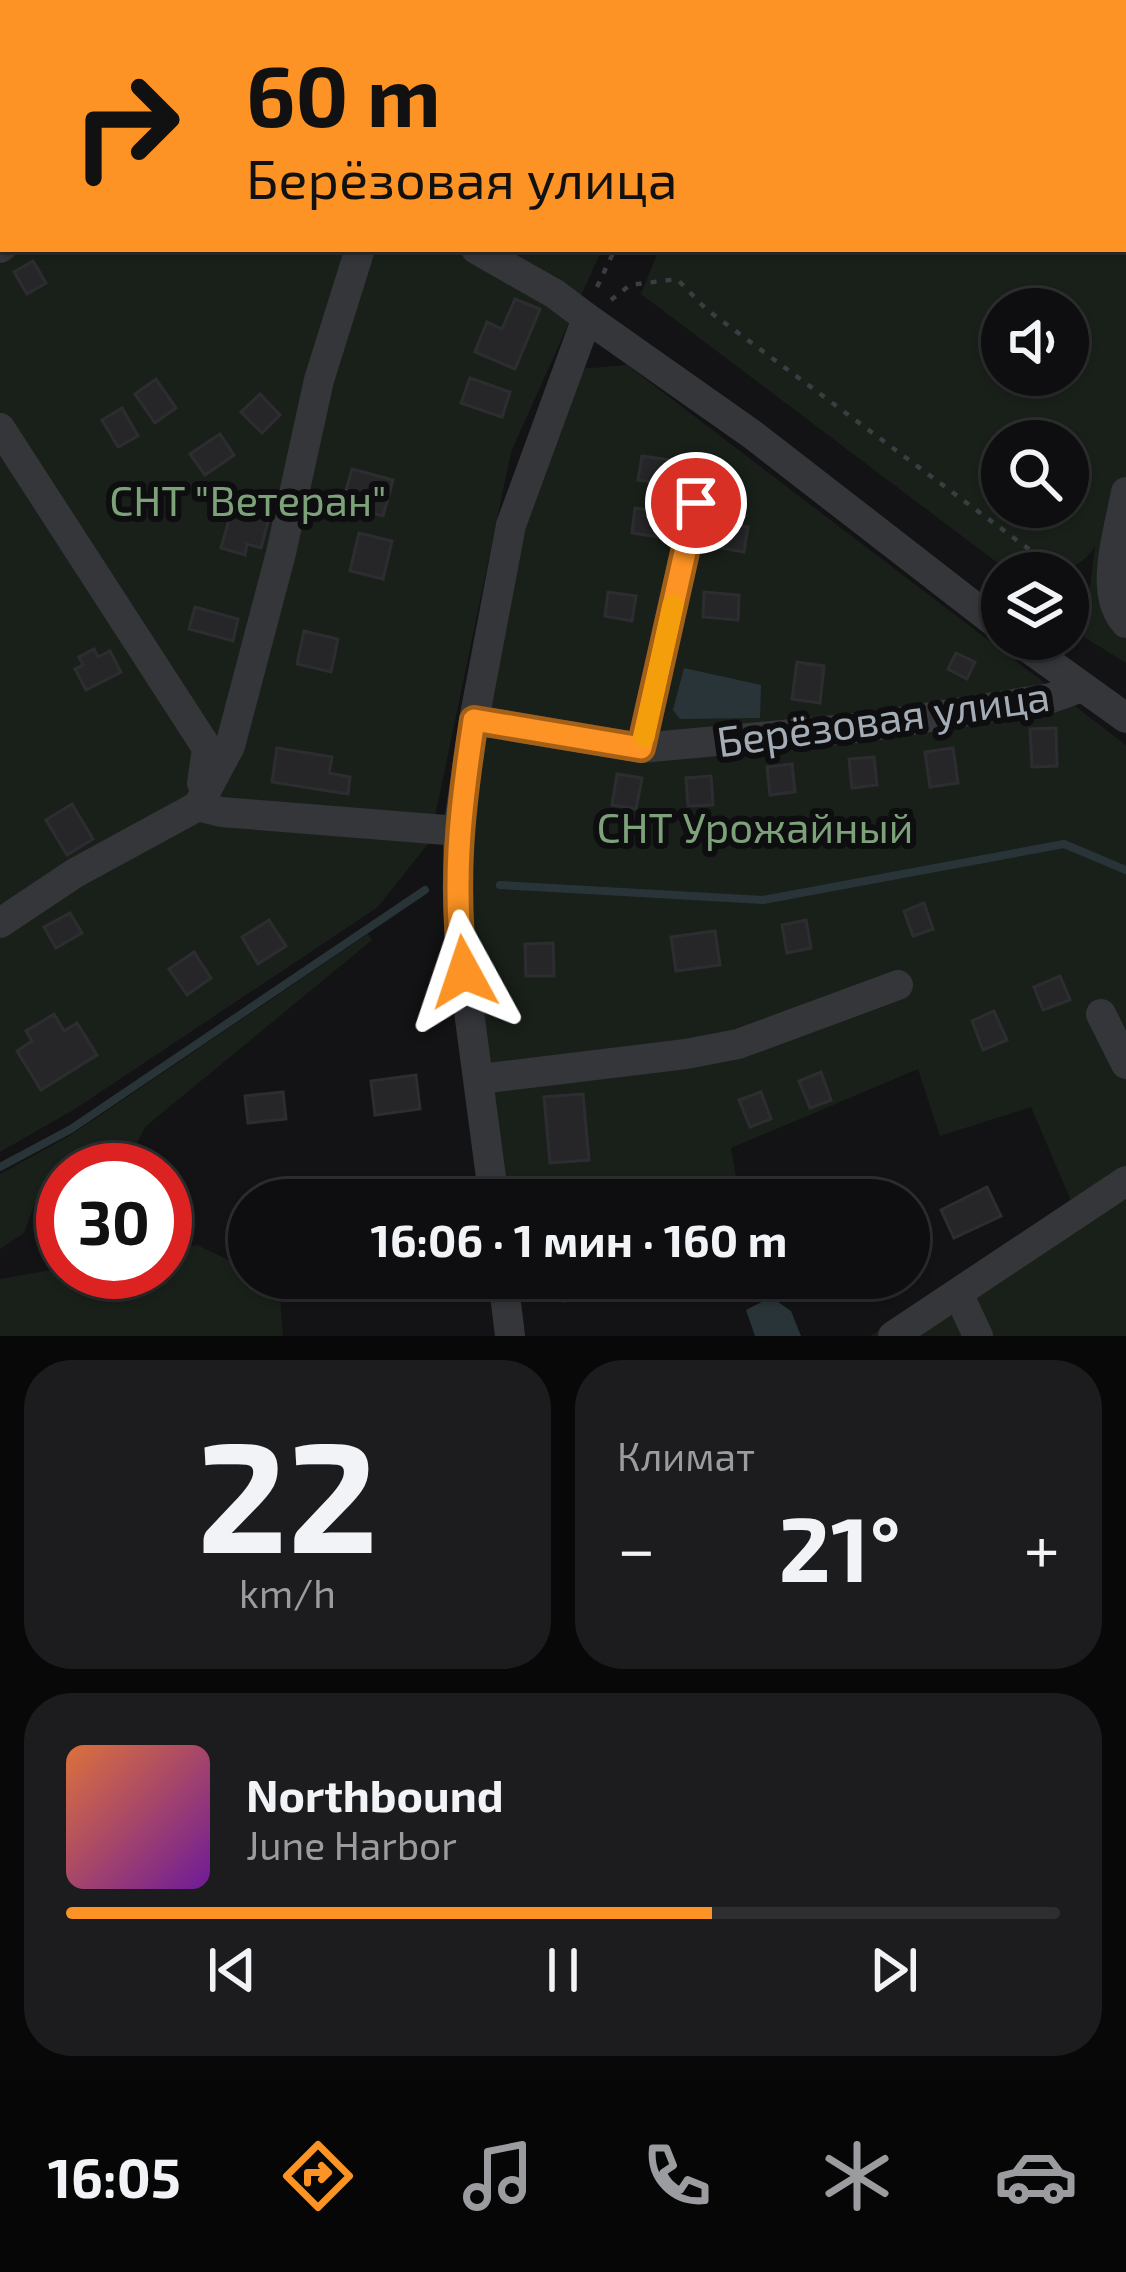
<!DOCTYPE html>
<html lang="ru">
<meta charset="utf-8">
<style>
body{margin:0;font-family:"Exo 2",sans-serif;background:#1c1c1e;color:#f1f3f6;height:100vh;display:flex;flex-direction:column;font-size:45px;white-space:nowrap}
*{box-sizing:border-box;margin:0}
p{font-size:39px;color:#9b9c9f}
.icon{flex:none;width:66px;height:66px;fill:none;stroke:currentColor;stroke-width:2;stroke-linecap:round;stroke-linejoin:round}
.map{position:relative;height:1336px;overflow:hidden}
.panel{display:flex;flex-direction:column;gap:24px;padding:24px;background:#080809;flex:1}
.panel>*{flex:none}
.hud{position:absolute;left:0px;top:0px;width:1128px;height:252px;box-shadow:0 3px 9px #0004,0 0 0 3px #2e2e30;background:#fc9324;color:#111;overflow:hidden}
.controls{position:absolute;left:981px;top:288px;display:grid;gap:24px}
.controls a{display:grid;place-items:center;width:108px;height:108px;border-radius:50%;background:#0e0e10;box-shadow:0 3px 9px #0004,0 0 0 3px #2e2e30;font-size:60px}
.speed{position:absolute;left:36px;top:1143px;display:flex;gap:24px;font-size:60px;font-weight:700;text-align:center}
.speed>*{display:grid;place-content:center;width:156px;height:156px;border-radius:50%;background:#0e0e10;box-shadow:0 3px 9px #0004,0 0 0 3px #2e2e30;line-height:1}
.speed .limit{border:18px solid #d22;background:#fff;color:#111}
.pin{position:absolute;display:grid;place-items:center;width:102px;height:102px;color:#fff;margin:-51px;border:6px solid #fff;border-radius:50%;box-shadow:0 3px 12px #0007}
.me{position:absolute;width:132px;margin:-66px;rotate:355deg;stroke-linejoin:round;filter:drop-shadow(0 0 9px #0008)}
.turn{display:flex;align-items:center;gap:42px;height:252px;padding:0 48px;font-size:54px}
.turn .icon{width:156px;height:156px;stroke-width:2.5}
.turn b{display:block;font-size:84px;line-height:102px}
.big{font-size:90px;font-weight:700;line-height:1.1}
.panel .tile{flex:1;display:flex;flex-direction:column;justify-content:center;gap:18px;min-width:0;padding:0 42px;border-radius:48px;background:#1c1c1e}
.panel .dial{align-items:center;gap:0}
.dial b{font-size:156px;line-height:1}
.song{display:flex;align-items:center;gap:36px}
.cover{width:144px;height:144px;border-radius:18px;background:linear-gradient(135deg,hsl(20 70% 55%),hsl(280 70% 35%))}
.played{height:12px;border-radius:6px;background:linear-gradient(90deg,#fc9324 65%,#2e2e30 65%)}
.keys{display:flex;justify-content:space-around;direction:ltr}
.heat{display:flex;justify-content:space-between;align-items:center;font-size:66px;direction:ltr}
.panel .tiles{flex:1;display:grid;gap:24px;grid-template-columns:1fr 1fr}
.tile:last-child{grid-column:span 2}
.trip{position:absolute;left:228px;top:1179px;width:702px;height:120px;border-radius:60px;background:#0e0e10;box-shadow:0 3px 9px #0004,0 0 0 3px #2e2e30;font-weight:700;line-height:120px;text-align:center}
.menu{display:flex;height:192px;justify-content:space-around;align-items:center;background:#060606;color:#9b9c9f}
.menu .icon{width:84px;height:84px}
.menu .active{color:#fc9324}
.menu b{font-size:54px;color:#f1f3f6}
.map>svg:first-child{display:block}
.green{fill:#192019;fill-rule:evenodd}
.water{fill:#293439}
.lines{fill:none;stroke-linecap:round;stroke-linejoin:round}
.stream{stroke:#293439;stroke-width:8}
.building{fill:#262629;stroke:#2d2d31;stroke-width:3}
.path{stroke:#3a3d41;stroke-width:4.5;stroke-dasharray:6 9;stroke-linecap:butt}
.minor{stroke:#34363a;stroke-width:30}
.route-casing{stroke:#a46017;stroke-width:30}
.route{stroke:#fc9324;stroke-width:21}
.slow{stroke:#f59e0b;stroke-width:21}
.labels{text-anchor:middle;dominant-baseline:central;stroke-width:12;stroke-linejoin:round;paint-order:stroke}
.park-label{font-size:42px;fill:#7da27a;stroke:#0e0e10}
.street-label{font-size:42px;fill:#a4acb6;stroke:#0e0e10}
</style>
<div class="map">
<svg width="1126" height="1336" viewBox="0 0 1126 1336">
<rect width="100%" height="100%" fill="#131315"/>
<g class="green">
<polygon points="0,0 721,0 3,3 3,249 602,249 511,452 430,841 378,907 75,1109 0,1152"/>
<path d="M761 0H1126V663L1084 637 1095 546C1078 576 1043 573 1011 573L641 294 659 249H1125V3H759ZM1002 309H1068V375H1002ZM1002 441H1068V507H1002Z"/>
<polygon points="627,365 1126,745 1126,1336 870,1336 1072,1203 1031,1107 940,1136 918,1069 731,1148 736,1177 597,1200 507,1200 463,844 518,528 578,369"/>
<path d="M368 934 372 940 145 1127C118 1182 121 1170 63 1170V1178L39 1192 24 1233 0 1249V1174L71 1135Z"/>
<polygon points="197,1245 249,1270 249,1278 267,1278 279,1284 283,1336 0,1336 0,1279 63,1268 63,1272 165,1272 165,1251"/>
</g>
<g class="water">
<polygon points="684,668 761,685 760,718 680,719 673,710"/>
<polygon points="771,1297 791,1311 801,1336 755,1336 746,1310"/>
</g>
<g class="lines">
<g class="stream">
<polyline points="500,885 763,900 1064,844 1126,870"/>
<polyline points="0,1167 71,1129 425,890"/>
</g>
</g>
<g class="building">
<polygon points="33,261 46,283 27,294 14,272"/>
<polygon points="515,299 540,309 515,369 475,352 487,322 502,329"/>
<polygon points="470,378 510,392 502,417 461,403"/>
<polygon points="156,379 176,408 155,423 135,394"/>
<polygon points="260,394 280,415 262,433 241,412"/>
<polygon points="122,408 138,436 118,447 102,420"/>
<polygon points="220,434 234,455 205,475 190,454"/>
<polygon points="642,456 670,460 666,484 638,480"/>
<polygon points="352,469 393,480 383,516 342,505"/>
<polygon points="236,495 259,501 255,514 269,518 261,548 247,544 245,555 221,548"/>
<polygon points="635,508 663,512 659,537 632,533"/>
<polygon points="720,522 748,527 744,552 716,547"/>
<polygon points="359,533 392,541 383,579 350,571"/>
<polygon points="608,592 636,596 632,621 605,616"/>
<polygon points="704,592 739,595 738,620 703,617"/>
<polygon points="195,607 238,619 233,641 189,629"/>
<polygon points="304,631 338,639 331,672 297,664"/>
<polygon points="94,649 98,657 110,651 121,672 86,690 75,669 83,665 79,657"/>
<polygon points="956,653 975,662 967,679 948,669"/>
<polygon points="797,662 824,666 820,703 792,699"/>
<polygon points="1056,728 1057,766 1032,767 1030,729"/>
<polygon points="277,748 332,757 329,773 350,777 348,794 272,782"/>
<polygon points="953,748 958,783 930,787 925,752"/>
<polygon points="874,757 877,785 852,788 849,759"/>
<polygon points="792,764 795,792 770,795 767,767"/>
<polygon points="617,774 642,778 636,809 612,805"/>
<polygon points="711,776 713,805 688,806 686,778"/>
<polygon points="72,804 93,839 67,855 46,820"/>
<polygon points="924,903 933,929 913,936 904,911"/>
<polygon points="70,913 82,933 56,948 44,927"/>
<polygon points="269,920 286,946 258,964 242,937"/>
<polygon points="806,920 811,948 787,953 782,925"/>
<polygon points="715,931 720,965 676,971 671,937"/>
<polygon points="553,943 554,976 526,976 525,944"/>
<polygon points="194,952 211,978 187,995 169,969"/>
<polygon points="1060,976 1070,1000 1043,1010 1034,987"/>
<polygon points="994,1011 1007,1040 983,1050 972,1021"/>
<polygon points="54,1014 64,1031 77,1023 97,1055 41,1090 17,1051 32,1041 26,1031"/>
<polygon points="821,1072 831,1100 810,1108 799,1081"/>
<polygon points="416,1075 420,1109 375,1115 371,1081"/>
<polygon points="283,1092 286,1119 248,1123 245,1096"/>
<polygon points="761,1092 771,1119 750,1127 739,1100"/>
<polygon points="583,1094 589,1160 550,1163 544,1097"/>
<polygon points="987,1187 1001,1216 954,1238 941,1210"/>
<polygon points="391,1278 449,1278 449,1284 392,1291"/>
<polygon points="561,1278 611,1278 614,1292 565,1301"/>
</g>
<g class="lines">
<g class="path">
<polyline points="733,3 735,0"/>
<polyline points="597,287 615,249"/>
<polyline points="611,300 630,285 677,279 706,309 1061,573"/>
<polyline points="1068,578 1084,589"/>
</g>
<g class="minor">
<polyline points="43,0 48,3"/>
<polyline points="0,248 3,246"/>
<polyline points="476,249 555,294 587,318"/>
<polyline points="0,428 207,748 202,783"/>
<path d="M1126 492C1120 528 1097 593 1126 623"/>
<polyline points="1016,639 1126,718"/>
<polyline points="474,720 641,748 867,727 1051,698 1079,688"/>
<polyline points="641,748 696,503"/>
<polyline points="198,806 221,812 458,831"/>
<polyline points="0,923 75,873 198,806 230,746 281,553 319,380 360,249"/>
<polyline points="1101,1014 1126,1064"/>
<polyline points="480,1079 686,1054 738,1044 898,985"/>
<polyline points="494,1200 459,936 458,831 474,720 511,525 587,318 753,435 1002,628"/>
<polyline points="503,1278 510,1336"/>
<polyline points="958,1293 978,1336"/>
<polyline points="893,1336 1126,1181"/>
</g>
</g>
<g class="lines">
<defs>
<path id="route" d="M464 972C451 887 461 804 474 720L641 748 696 503"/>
</defs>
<use href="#route" class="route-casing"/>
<use href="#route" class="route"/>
<polyline class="slow" points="644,737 673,605"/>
</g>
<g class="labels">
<g class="park-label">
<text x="248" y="499">СНТ "Ветеран"</text>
<text x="755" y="826">СНТ Урожайный</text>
</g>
<g class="street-label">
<text transform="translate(883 717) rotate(-8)">Берёзовая улица</text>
</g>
</g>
</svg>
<div class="controls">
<a><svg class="icon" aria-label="sound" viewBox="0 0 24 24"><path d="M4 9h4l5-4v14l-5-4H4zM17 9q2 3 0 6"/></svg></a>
<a><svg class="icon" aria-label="search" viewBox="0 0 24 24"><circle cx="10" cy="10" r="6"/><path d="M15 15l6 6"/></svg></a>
<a><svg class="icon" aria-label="layers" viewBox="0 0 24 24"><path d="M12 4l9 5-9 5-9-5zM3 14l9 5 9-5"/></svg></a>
</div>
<div class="speed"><div class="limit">30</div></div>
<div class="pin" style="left:696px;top:503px;background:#d93025"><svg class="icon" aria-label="arrive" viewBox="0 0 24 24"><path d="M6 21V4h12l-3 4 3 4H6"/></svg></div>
<svg class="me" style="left:464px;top:972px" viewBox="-20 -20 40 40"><path d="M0-17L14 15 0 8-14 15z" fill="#fc9324" stroke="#fff" stroke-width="4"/></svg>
<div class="trip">16:06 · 1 мин · 160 m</div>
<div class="hud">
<div class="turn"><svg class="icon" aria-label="right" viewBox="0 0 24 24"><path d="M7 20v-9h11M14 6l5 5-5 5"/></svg><div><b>60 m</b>Берёзовая улица</div></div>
</div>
</div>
<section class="panel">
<div class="tiles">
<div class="tile dial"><b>22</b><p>km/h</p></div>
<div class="tile"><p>Климат</p>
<div class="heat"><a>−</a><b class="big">21°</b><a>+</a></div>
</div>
<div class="tile">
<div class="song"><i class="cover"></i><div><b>Northbound</b><p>June Harbor</p></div></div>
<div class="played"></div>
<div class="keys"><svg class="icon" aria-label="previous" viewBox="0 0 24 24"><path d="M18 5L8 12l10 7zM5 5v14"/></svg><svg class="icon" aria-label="pause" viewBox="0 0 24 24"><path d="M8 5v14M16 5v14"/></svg><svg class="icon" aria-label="next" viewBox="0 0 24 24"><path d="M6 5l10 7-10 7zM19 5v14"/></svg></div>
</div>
</div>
</section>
<nav class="menu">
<b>16:05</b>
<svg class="icon active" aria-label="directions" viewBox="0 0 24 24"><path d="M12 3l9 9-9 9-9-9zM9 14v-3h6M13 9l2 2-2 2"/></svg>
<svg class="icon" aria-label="music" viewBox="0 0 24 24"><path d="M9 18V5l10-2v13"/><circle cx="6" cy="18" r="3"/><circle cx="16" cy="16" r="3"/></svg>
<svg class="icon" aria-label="phone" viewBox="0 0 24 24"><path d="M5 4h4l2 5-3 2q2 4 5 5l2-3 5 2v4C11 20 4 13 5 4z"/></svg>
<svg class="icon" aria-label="climate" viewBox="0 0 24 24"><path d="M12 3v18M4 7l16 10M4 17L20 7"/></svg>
<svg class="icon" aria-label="car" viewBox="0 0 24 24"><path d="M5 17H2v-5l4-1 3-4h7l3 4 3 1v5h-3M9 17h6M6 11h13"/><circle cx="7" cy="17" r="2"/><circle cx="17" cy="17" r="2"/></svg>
</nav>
